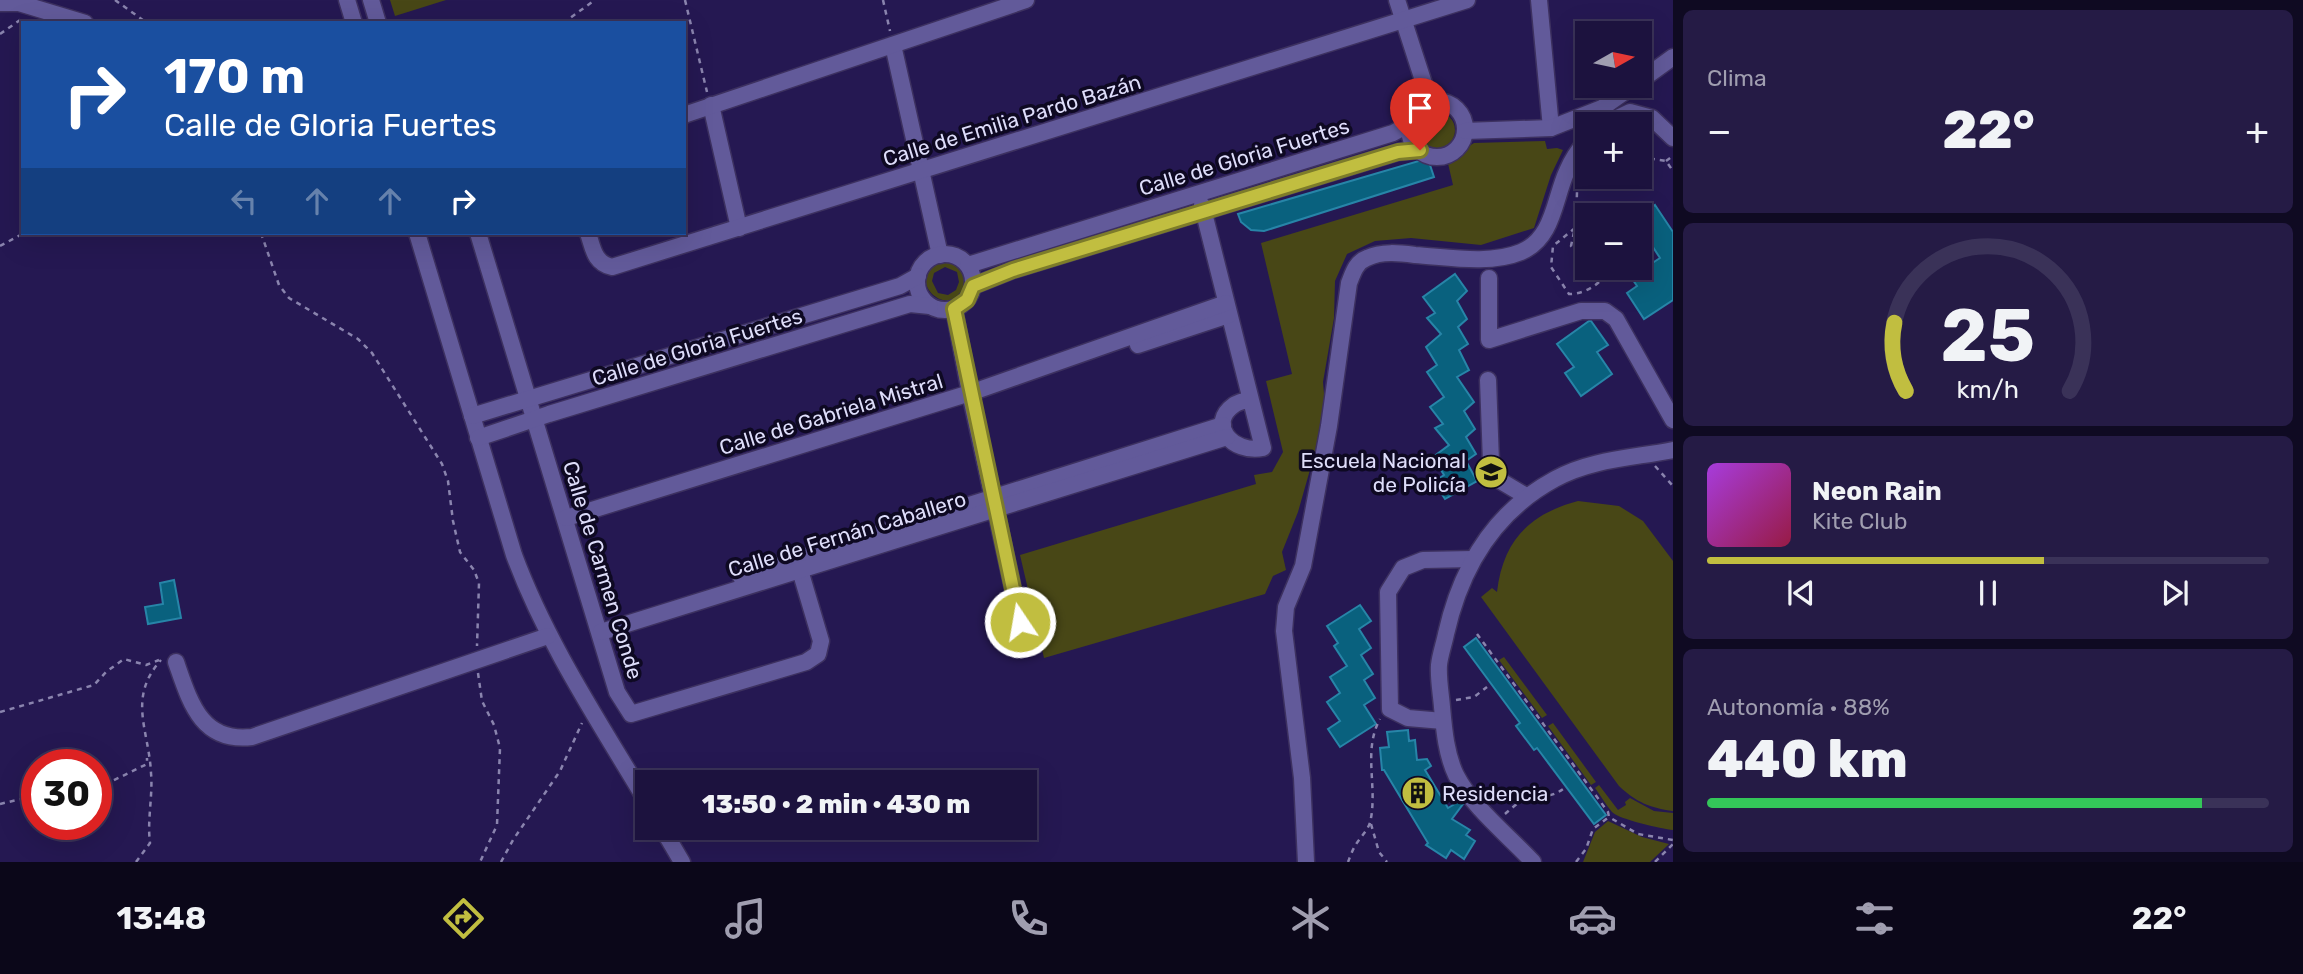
<!DOCTYPE html>
<html lang="es">
<meta charset="utf-8">
<style>
body{margin:0;font-family:Rubik,sans-serif;background:#251b45;color:#f1f3f6;height:100vh;display:flex;flex-direction:column;font-size:26px;white-space:nowrap}
*{box-sizing:border-box;margin:0}
p{font-size:23px;color:#a09eb0}
.icon{flex:none;width:38px;height:38px;fill:none;stroke:currentColor;stroke-width:2;stroke-linecap:round;stroke-linejoin:round}
.map{position:relative;flex:1;overflow:hidden}
.panel{display:flex;flex-direction:column;gap:10px;padding:10px;background:#0f0a22;width:630px}
.panel>*{flex:none}
.hud{position:absolute;left:21px;top:21px;width:665px;height:214px;border-radius:0px;box-shadow:0 7px 28px #0002,0 0 0 2px #3a3258;background:#1a4fa0;color:#fff;overflow:hidden}
.needle{width:46px;rotate:81deg}
.fabs{position:absolute;left:1575px;top:21px;display:grid;gap:14px}
.fabs a{display:grid;place-items:center;width:77px;height:77px;border-radius:0px;background:#1c123e;box-shadow:0 7px 28px #0002,0 0 0 2px #3a3258;font-size:35px}
.speed{position:absolute;left:21px;top:749px;display:flex;gap:14px;font-size:35px;font-weight:700;text-align:center}
.speed>*{display:grid;place-content:center;width:91px;height:91px;border-radius:50%;background:#1c123e;box-shadow:0 7px 28px #0002,0 0 0 2px #3a3258;line-height:1}
.speed .limit{border:10px solid #d22;background:#fff;color:#111}
.pin{position:absolute;display:grid;place-items:center;width:60px;height:60px;color:#fff;margin:-72px -30px;border-radius:50% 50% 50% 0;rotate:-45deg;box-shadow:0 0 7px #0007}
.pin .icon{rotate:45deg}
.me{position:absolute;width:77px;margin:-38px;rotate:348deg;stroke-linejoin:round;filter:drop-shadow(0 0 5px #0008)}
.turn{display:flex;align-items:center;gap:24px;height:147px;padding:0 28px;font-size:32px}
.turn .icon{width:91px;height:91px;stroke-width:2.5}
.turn b{display:block;font-size:49px;line-height:60px}
.lanes{display:flex;align-items:center;height:66px;padding:0 28px;background:#0003;justify-content:center;gap:35px;direction:ltr}
.lanes .off{opacity:.35}
.big{font-size:52px;font-weight:800;line-height:1.1}
.panel .tile{flex:1;display:flex;flex-direction:column;justify-content:center;gap:10px;min-width:0;padding:0 24px;border-radius:10px;background:#251b45}
.panel .dial{align-items:center;gap:0}
.dial svg{height:182px;overflow:visible;fill:none;stroke:#3a3258;stroke-width:7;stroke-linecap:round;text-anchor:middle}
.dial text{fill:#f1f3f6;stroke:none}
.song{display:flex;align-items:center;gap:21px}
.cover{width:84px;height:84px;border-radius:10px;background:linear-gradient(135deg,hsl(280 70% 55%),hsl(340 70% 35%))}
.played{height:7px;border-radius:4px;background:linear-gradient(90deg,#c1be40 60%,#3a3258 60%)}
.keys{display:flex;justify-content:space-around;direction:ltr}
.heat{display:flex;justify-content:space-between;align-items:center;font-size:38px;direction:ltr}
.charge{height:10px;border-radius:5px;background:linear-gradient(90deg,#34c759 88%,#3a3258 0)}
.trip{position:absolute;left:635px;top:770px;width:402px;height:70px;border-radius:0px;background:#1c123e;box-shadow:0 7px 28px #0002,0 0 0 2px #3a3258;font-weight:800;line-height:70px;text-align:center}
.dock{display:flex;height:112px;justify-content:space-around;align-items:center;background:#0b0719;color:#a09eb0}
.dock .icon{width:49px;height:49px}
.dock .selected{color:#c1be40}
.dock b{font-size:32px;color:#f1f3f6}
main{display:flex;flex:1;min-height:0}
.map>svg:first-child{display:block}
.green{fill:#484716;fill-rule:evenodd}
.building{fill:#09617e;stroke:#2785a8;stroke-width:2}
.lines{fill:none;stroke-linecap:round;stroke-linejoin:round}
.minor-casing{stroke:#3d3160;stroke-width:19}
.path{stroke:#8a84ae;stroke-width:2.5;stroke-dasharray:5 5;stroke-linecap:butt}
.minor{stroke:#625a9a;stroke-width:16}
.route-casing{stroke:#7d7c2a;stroke-width:18}
.route{stroke:#c1be40;stroke-width:12}
.labels{text-anchor:middle;dominant-baseline:central;stroke-width:7;stroke-linejoin:round;paint-order:stroke}
.street-label{font-size:21px;fill:#deddfa;stroke:#0e0922}
.poi-label{font-size:21px;fill:#deddfa;stroke:#0e0922;text-anchor:end}
</style>
<main>
<div class="map">
<svg width="1673" height="862" viewBox="0 0 1673 862">
<rect width="100%" height="100%" fill="#251852"/>
<g class="green">
<polygon points="390,0 446,0 395,16"/>
<circle cx="1437" cy="130" r="18"/>
<polygon points="1545,141 1547,149 1557,148 1563,150 1551,175 1534,228 1481,245 1411,238 1375,241 1347,254 1335,281 1334,318 1323,382 1325,406 1321,431 1298,512 1282,552 1286,570 1273,576 1265,594 1044,658 1020,555 1256,484 1254,475 1272,472 1283,452 1266,381 1292,374 1261,243 1453,185 1447,159 1474,143"/>
<path d="M940 261C956 260 972 272 964 289 949 321 902 279 940 261ZM945 267 957 272 959 282 956 290 948 295 938 293 932 281 934 273Z"/>
<path d="M1578 501 1619 506 1643 521 1673 561V811C1650 808 1636 802 1619 786L1481 597 1492 588 1497 592C1503 541 1529 514 1578 501Z"/>
<polygon points="1504,657 1547,715 1542,718 1499,660"/>
<polygon points="1553,723 1596,782 1591,785 1548,726"/>
<path d="M1599 785 1618 810 1626 805 1625 802 1630 798 1654 811 1673 813V830C1662 829 1618 819 1612 812 1606 805 1601 796 1595 788Z"/>
<polygon points="1608,821 1642,837 1669,844 1650,862 1583,862 1595,832"/>
</g>
<g class="building">
<polygon points="1422,160 1430,165 1434,177 1264,231 1251,230 1241,222 1238,214"/>
<polygon points="1655,205 1673,232 1673,300 1644,319 1627,293 1637,286 1631,277 1660,258 1640,227 1640,216"/>
<polygon points="1455,274 1467,291 1457,301 1467,319 1458,327 1468,344 1459,350 1469,370 1457,377 1474,402 1464,411 1475,429 1466,437 1476,454 1466,461 1477,481 1445,499 1434,482 1444,475 1433,457 1449,445 1435,428 1443,424 1430,407 1444,397 1427,372 1437,365 1426,347 1441,334 1427,318 1435,313 1423,297"/>
<polygon points="1589,321 1591,321 1608,345 1597,352 1612,374 1581,396 1565,373 1574,367 1557,344"/>
<polygon points="174,580 181,618 148,624 145,607 163,604 160,583"/>
<polygon points="1360,605 1371,621 1359,629 1371,648 1361,655 1373,674 1364,680 1375,698 1364,705 1376,724 1340,747 1328,729 1340,721 1327,702 1340,693 1330,677 1347,666 1334,646 1338,643 1327,626"/>
<polygon points="1476,638 1606,815 1594,824 1537,748 1534,750 1516,726 1520,723 1464,647"/>
<polygon points="1408,730 1409,741 1415,740 1417,760 1427,759 1431,766 1425,770 1448,808 1460,801 1463,804 1452,819 1470,830 1466,835 1475,841 1464,859 1451,850 1446,858 1426,845 1428,843 1384,770 1382,770 1380,748 1389,747 1387,732"/>
</g>
<g class="lines">
<defs>
<g id="minor">
<polyline points="347,0 354,23"/>
<polyline points="371,0 378,23"/>
<polyline points="1397,0 1430,102"/>
<polyline points="1539,0 1551,128"/>
<polyline points="0,3 19,3 85,23"/>
<polyline points="893,45 940,255"/>
<polyline points="1640,81 1673,57"/>
<circle cx="1437" cy="129" r="28"/>
<polyline points="711,105 739,228"/>
<polyline points="684,115 1026,0"/>
<polyline points="1605,124 1630,112 1652,118 1673,138"/>
<polyline points="1465,131 1551,128 1602,108 1633,86"/>
<path d="M1202 205 1263 448C1232 454 1207 424 1234 405 1238 402 1245 401 1250 399"/>
<path d="M417 233 514 555C547 644 600 723 648 804"/>
<polyline points="478,233 617,692 631,714 806,662 818,654 821,641 797,560"/>
<path d="M588 233C593 248 594 263 612 267L1467 0"/>
<circle cx="945" cy="282" r="28"/>
<polyline points="968,265 1393,133 1411,123"/>
<polyline points="1489,278 1489,340 1581,311 1605,311 1616,319 1673,420"/>
<polyline points="973,286 1013,270 1398,152 1420,150"/>
<polyline points="954,309 970,393 1026,648"/>
<polyline points="1138,345 1229,315"/>
<polyline points="1488,380 1491,462 1499,480 1526,496"/>
<polyline points="472,416 900,286 918,276"/>
<polyline points="478,438 549,414 910,304 930,306"/>
<polyline points="566,518 970,393 1226,303"/>
<polyline points="741,577 1223,425"/>
<polyline points="601,632 1227,437"/>
<path d="M176 662C190 702 201 743 252 737L548 636"/>
<polyline points="1443,721 1408,718 1390,709 1388,592 1403,568 1423,560 1473,559"/>
<polyline points="662,828 682,862"/>
<path d="M1306 862 1302 778 1284 631 1286 607 1303 566 1329 426 1349 283C1353 273 1356 262 1367 258 1382 251 1399 253 1415 255 1448 257 1489 265 1521 252 1554 238 1554 199 1567 171 1572 159 1579 149 1587 140"/>
<path d="M1533 862C1508 835 1473 808 1456 775 1446 754 1444 729 1442 707 1441 694 1438 678 1439 665 1440 655 1444 644 1446 634 1461 567 1494 512 1555 479 1591 459 1633 458 1673 450"/>
</g>
</defs>
<use href="#minor" class="minor-casing"/>
<g class="path">
<polyline points="115,0 147,23"/>
<polyline points="685,0 707,92"/>
<polyline points="883,0 890,31"/>
<polyline points="563,23 595,0"/>
<polyline points="0,34 23,18"/>
<polyline points="1640,157 1666,161 1673,171"/>
<polyline points="1666,161 1673,156"/>
<polyline points="1587,175 1577,192 1576,223 1571,246 1587,263"/>
<path d="M1575 228 1553 246 1551 267 1569 294C1582 294 1594 288 1603 278"/>
<polyline points="261,233 279,285 289,298 358,339 372,353 442,464 448,481 453,521 460,552 474,570 479,583 477,646"/>
<polyline points="0,246 24,233"/>
<polyline points="1591,268 1603,278 1622,276"/>
<polyline points="1655,466 1673,486"/>
<polyline points="1477,634 1608,812 1609,817 1638,834 1673,840"/>
<polyline points="478,673 482,701 494,725 500,748 497,825 480,862"/>
<polyline points="1456,700 1474,697 1487,687"/>
<polyline points="0,712 94,685 106,672 124,659 146,665 159,660"/>
<polyline points="96,789 147,764 147,758"/>
<polyline points="0,804 25,798 37,800"/>
<path d="M1505 814C1512 808 1519 801 1528 798 1546 792 1547 801 1566 787"/>
<polyline points="1371,824 1379,852 1387,862"/>
<path d="M136 862 150 843C147 820 153 796 151 773 149 730 127 698 161 660"/>
<polyline points="501,862 513,840 560,771 582,723"/>
<path d="M1348 862C1350 857 1352 851 1355 846 1360 837 1370 829 1371 818 1377 784 1363 750 1380 719"/>
<polyline points="1576,862 1586,849 1593,829 1609,817"/>
<polyline points="1655,862 1673,844"/>
</g>
<use href="#minor" class="minor"/>
</g>
<g class="lines">
<defs>
<polyline id="route" points="1020,622 954,309 967,300 973,286 1013,270 1398,152 1420,150"/>
</defs>
<use href="#route" class="route-casing"/>
<use href="#route" class="route"/>
</g>
<defs>
<symbol id="university-disc" viewBox="-11 -11 22 22"><circle r="9.5" fill="#c1be40" stroke="#0e0922"/><path d="M0-5L7-2L0 1L-7-2ZM-4 1L0 2.5L4 1V4Q0 6-4 4Z" fill="#111"/></symbol>
<symbol id="building-disc" viewBox="-11 -11 22 22"><circle r="9.5" fill="#c1be40" stroke="#0e0922"/><path d="M-4-6H4V6H1V3H-1V6H-4ZM-2.5-4.3h1.7v1.8h-1.7ZM.8-4.3h1.7v1.8H.8ZM-2.5-1h1.7V.8h-1.7ZM.8-1h1.7V.8H.8Z" fill="#111"/></symbol>
</defs>
<g fill-rule="evenodd">
<use href="#university-disc" x="1472" y="453" width="38" height="38"/>
<use href="#building-disc" x="1399" y="774" width="38" height="38"/>
</g>
<g class="labels">
<g class="street-label">
<text transform="translate(1012 120) rotate(-17)">Calle de Emilia Pardo Bazán</text>
<text transform="translate(1244 157) rotate(-17)">Calle de Gloria Fuertes</text>
<text transform="translate(697 347) rotate(-17)">Calle de Gloria Fuertes</text>
<text transform="translate(831 414) rotate(-17)">Calle de Gabriela Mistral</text>
<text transform="translate(847 534) rotate(-17)">Calle de Fernán Caballero</text>
<text transform="translate(603 570) rotate(73)">Calle de Carmen Conde</text>
</g>
<g class="poi-label">
<text x="1466" y="460">Escuela Nacional<tspan x="1466" dy="24">de Policía</tspan></text>
<text x="1442" y="793" text-anchor="start">Residencia</text>
</g>
</g>
</svg>
<div class="fabs">
<a><svg class="needle" viewBox="-14 -14 28 28"><path d="M0-13l5 13h-10z" fill="#e53935"/><path d="M0 13l5-13h-10z" fill="#a09eb0"/></svg></a>
<a>+</a>
<a>−</a>
</div>
<div class="speed"><div class="limit">30</div></div>
<div class="pin" style="left:1420px;top:150px;background:#d93025"><svg class="icon" aria-label="arrive" viewBox="0 0 24 24"><path d="M6 21V4h12l-3 4 3 4H6"/></svg></div>
<svg class="me" style="left:1020px;top:622px" viewBox="-20 -20 40 40"><circle r="17" fill="#c1be40" stroke="#fff" stroke-width="3"/><path d="M0-11L8 9 0 5-8 9z" fill="#fff"/></svg>
<div class="trip">13:50 · 2 min · 430 m</div>
<div class="hud">
<div class="turn"><svg class="icon" aria-label="right" viewBox="0 0 24 24"><path d="M7 20v-9h11M14 6l5 5-5 5"/></svg><div><b>170 m</b>Calle de Gloria Fuertes</div></div>
<div class="lanes"><svg class="icon off" aria-label="left" viewBox="0 0 24 24"><path d="M17 20v-9H6M10 6l-5 5 5 5"/></svg><svg class="icon off" aria-label="ahead" viewBox="0 0 24 24"><path d="M12 20V5M6 11l6-6 6 6"/></svg><svg class="icon off" aria-label="ahead" viewBox="0 0 24 24"><path d="M12 20V5M6 11l6-6 6 6"/></svg><svg class="icon" aria-label="right" viewBox="0 0 24 24"><path d="M7 20v-9h11M14 6l5 5-5 5"/></svg></div>
</div>
</div>
<section class="panel">
<div class="tile"><p>Clima</p>
<div class="heat"><a>−</a><b class="big">22°</b><a>+</a></div>
</div>
<div class="tile dial"><svg viewBox="0 0 100 80">
<path d="M14 69A42 42 0 1 1 86 69"/>
<path d="M14 69A42 42 0 0 1 9 39" stroke="#c1be40"/>
<text x="50" y="56" font-size="32" font-weight="700">25</text>
<text x="50" y="72" font-size="11">km/h</text>
</svg></div>
<div class="tile">
<div class="song"><i class="cover"></i><div><b>Neon Rain</b><p>Kite Club</p></div></div>
<div class="played"></div>
<div class="keys"><svg class="icon" aria-label="previous" viewBox="0 0 24 24"><path d="M18 5L8 12l10 7zM5 5v14"/></svg><svg class="icon" aria-label="pause" viewBox="0 0 24 24"><path d="M8 5v14M16 5v14"/></svg><svg class="icon" aria-label="next" viewBox="0 0 24 24"><path d="M6 5l10 7-10 7zM19 5v14"/></svg></div>
</div>
<div class="tile"><p>Autonomía · 88%</p><b class="big">440 km</b><div class="charge"></div></div>
</section>
</main>
<nav class="dock">
<b>13:48</b>
<svg class="icon selected" aria-label="directions" viewBox="0 0 24 24"><path d="M12 3l9 9-9 9-9-9zM9 14v-3h6M13 9l2 2-2 2"/></svg>
<svg class="icon" aria-label="music" viewBox="0 0 24 24"><path d="M9 18V5l10-2v13"/><circle cx="6" cy="18" r="3"/><circle cx="16" cy="16" r="3"/></svg>
<svg class="icon" aria-label="phone" viewBox="0 0 24 24"><path d="M5 4h4l2 5-3 2q2 4 5 5l2-3 5 2v4C11 20 4 13 5 4z"/></svg>
<svg class="icon" aria-label="climate" viewBox="0 0 24 24"><path d="M12 3v18M4 7l16 10M4 17L20 7"/></svg>
<svg class="icon" aria-label="car" viewBox="0 0 24 24"><path d="M5 17H2v-5l4-1 3-4h7l3 4 3 1v5h-3M9 17h6M6 11h13"/><circle cx="7" cy="17" r="2"/><circle cx="17" cy="17" r="2"/></svg>
<svg class="icon" aria-label="filters" viewBox="0 0 24 24"><path d="M4 7h16M4 17h16"/><circle cx="9" cy="7" r="2"/><circle cx="15" cy="17" r="2"/></svg>
<b>22°</b>
</nav>
